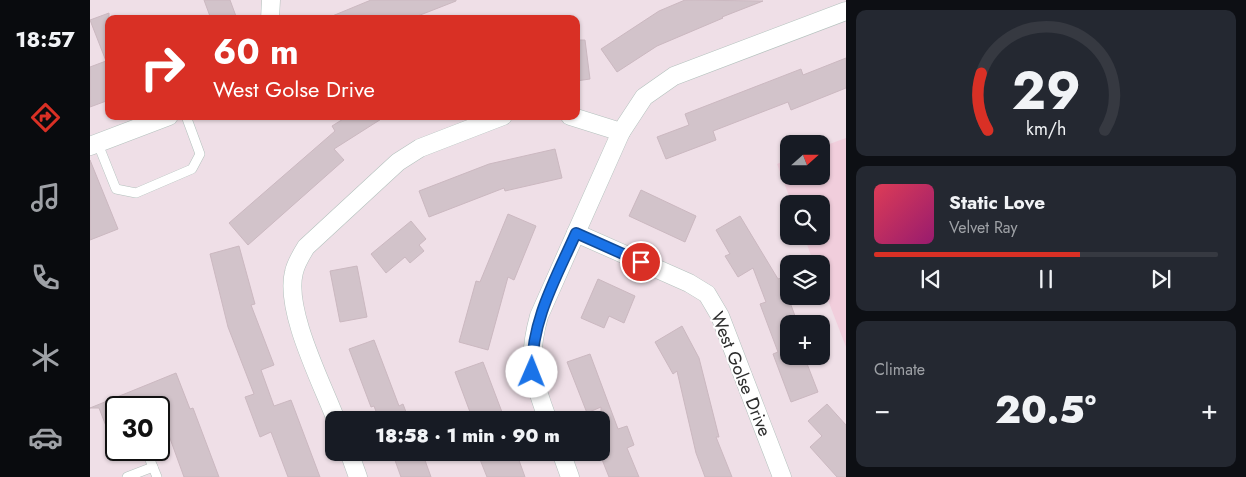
<!DOCTYPE html>
<meta charset="utf-8">
<style>
body{margin:0;font-family:Jost,sans-serif;background:#242831;color:#f1f3f6;height:100vh;display:flex;flex-direction:column;font-size:19px;white-space:nowrap}
*{box-sizing:border-box;margin:0}
p{font-size:16px;color:#9ea1a6}
.icon{flex:none;width:28px;height:28px;fill:none;stroke:currentColor;stroke-width:2;stroke-linecap:round;stroke-linejoin:round}
.map{position:relative;flex:1;overflow:hidden}
.panel{display:flex;flex-direction:column;gap:10px;padding:10px;background:#0d0f14;width:400px}
.panel>*{flex:none}
.top-card{position:absolute;left:15px;top:15px;width:475px;height:105px;border-radius:10px;box-shadow:0 1px 4px #0004;background:#d93025;color:#fff;overflow:hidden}
.needle{width:32px;rotate:69deg}
.buttons{position:absolute;left:690px;top:135px;display:grid;gap:10px}
.buttons a{display:grid;place-items:center;width:50px;height:50px;border-radius:10px;background:#171b24;box-shadow:0 1px 4px #0004;font-size:25px}
.speed{position:absolute;left:15px;top:396px;display:flex;gap:10px;font-size:25px;font-weight:700;text-align:center}
.speed>*{display:grid;place-content:center;width:65px;height:65px;border-radius:50%;background:#171b24;box-shadow:0 1px 4px #0004;line-height:1}
.speed .limit{border:2px solid #111;border-radius:8px;background:#fff;color:#111}
.pin{position:absolute;display:grid;place-items:center;width:42px;height:42px;color:#fff;margin:-21px;border:2px solid #fff;border-radius:50%;box-shadow:0 1px 5px #0007}
.me{position:absolute;width:55px;margin:-28px;rotate:1deg;stroke-linejoin:round;filter:drop-shadow(0 0 4px #0008)}
.turn{display:flex;align-items:center;gap:18px;height:105px;padding:0 25px;font-size:22px}
.turn .icon{width:65px;height:65px;stroke-width:2.5}
.turn b{display:block;font-size:35px;line-height:42px}
.big{font-size:38px;font-weight:800;line-height:1.1}
.panel .widget{flex:1;display:flex;flex-direction:column;justify-content:center;gap:8px;min-width:0;padding:0 18px;border-radius:10px;background:#242831}
.panel .dial{align-items:center;gap:0}
.dial svg{height:130px;overflow:visible;fill:none;stroke:#363941;stroke-width:7;stroke-linecap:round;text-anchor:middle}
.dial text{fill:#f1f3f6;stroke:none}
.song{display:flex;align-items:center;gap:15px}
.cover{width:60px;height:60px;border-radius:8px;background:linear-gradient(135deg,hsl(350 70% 55%),hsl(320 70% 35%))}
.played{height:5px;border-radius:2px;background:linear-gradient(90deg,#d93025 60%,#363941 60%)}
.keys{display:flex;justify-content:space-around;direction:ltr}
.heat{display:flex;justify-content:space-between;align-items:center;font-size:28px;direction:ltr}
.trip{position:absolute;left:235px;top:411px;width:285px;height:50px;border-radius:10px;background:#171b24;box-shadow:0 1px 4px #0004;font-weight:800;line-height:50px;text-align:center}
main{display:flex;flex:1;min-height:0}
.menu{display:flex;flex-direction:column;width:90px;justify-content:space-around;align-items:center;background:#090b0e;color:#9ea1a6}
.menu .icon{width:35px;height:35px}
.menu .selected{color:#d93025}
.menu b{font-size:22px;color:#f1f3f6}
.map>svg:first-child{display:block}
.education{fill:#f1cedc}
.building{fill:#d2c3ca;stroke:#cbb8c0}
.lines{fill:none;stroke-linecap:round;stroke-linejoin:round}
.lane-casing{stroke:#b3c1bd;stroke-width:10}
.street-casing{stroke:#b3c1bd;stroke-width:19}
.lane{stroke:#fff;stroke-width:9}
.street{stroke:#fff;stroke-width:18}
.route-casing{stroke:#114b97;stroke-width:12}
.route{stroke:#1a73e8;stroke-width:9}
.labels{text-anchor:middle;dominant-baseline:central;stroke-width:4;stroke-linejoin:round;paint-order:stroke}
.street-label{font-size:18px;fill:#2d2d2d;stroke:#fff}
</style>
<main>
<nav class="menu">
<b>18:57</b>
<svg class="icon selected" aria-label="directions" viewBox="0 0 24 24"><path d="M12 3l9 9-9 9-9-9zM9 14v-3h6M13 9l2 2-2 2"/></svg>
<svg class="icon" aria-label="music" viewBox="0 0 24 24"><path d="M9 18V5l10-2v13"/><circle cx="6" cy="18" r="3"/><circle cx="16" cy="16" r="3"/></svg>
<svg class="icon" aria-label="phone" viewBox="0 0 24 24"><path d="M5 4h4l2 5-3 2q2 4 5 5l2-3 5 2v4C11 20 4 13 5 4z"/></svg>
<svg class="icon" aria-label="climate" viewBox="0 0 24 24"><path d="M12 3v18M4 7l16 10M4 17L20 7"/></svg>
<svg class="icon" aria-label="car" viewBox="0 0 24 24"><path d="M5 17H2v-5l4-1 3-4h7l3 4 3 1v5h-3M9 17h6M6 11h13"/><circle cx="7" cy="17" r="2"/><circle cx="17" cy="17" r="2"/></svg>
</nav>
<div class="map">
<svg width="756" height="477" viewBox="0 0 756 477">
<rect width="100%" height="100%" fill="#efdfe7"/>
<polygon class="education" points="756,138 756,347 731,282 731,264 724,264 714,236 731,236 731,204 702,204 687,164 699,159 699,176 731,176 731,147"/>
<g class="building">
<polygon points="114,0 140,0 147,19 121,19"/>
<polygon points="281,0 366,0 366,1 320,19 235,19"/>
<polygon points="595,0 673,1 632,17 633,18 567,46 527,72 511,49 569,11"/>
<polygon points="19,13 19,100 0,107 0,67 16,61 0,20"/>
<polygon points="486,40 495,40 500,79 486,81"/>
<polygon points="756,58 756,88 701,110 698,102 623,131 626,140 576,159 567,137 599,125 595,114 711,69 713,75"/>
<polygon points="258,116 296,116 244,149 254,160 158,245 139,223 245,131 242,126"/>
<polygon points="465,149 472,178 415,191 414,188 339,217 329,191 399,164"/>
<polygon points="0,160 28,229 0,240"/>
<polygon points="551,190 606,216 595,242 539,216"/>
<polygon points="418,214 446,226 424,280 418,277 398,350 369,342 386,281 390,282"/>
<polygon points="650,216 688,279 691,278 708,324 699,324 699,356 714,356 728,392 701,402 683,354 688,352 670,304 676,302 663,268 648,277 635,256 640,254 626,230"/>
<polygon points="321,221 336,239 329,245 334,251 320,263 315,257 296,273 281,254"/>
<polygon points="149,246 165,304 161,305 184,365 171,370 184,406 201,400 230,477 198,477 181,432 170,437 155,397 164,394 138,327 120,254"/>
<polygon points="267,266 277,317 250,322 240,271"/>
<polygon points="508,279 545,296 534,323 519,316 514,328 491,318"/>
<polygon points="592,326 609,358 629,437 626,437 642,477 615,477 606,453 587,371 583,374 565,342"/>
<polygon points="284,340 309,406 313,404 319,420 276,420 287,414 284,406 281,407 259,349"/>
<polygon points="500,354 528,429 537,426 544,445 537,448 549,477 519,477 511,457 511,407 497,413 477,362"/>
<polygon points="393,362 415,420 383,420 365,372"/>
<polygon points="86,373 100,409 103,408 129,477 94,477 69,408 26,408 25,449 9,408 0,408"/>
<polygon points="737,404 756,425 756,477 747,477 720,447 732,436 718,421"/>
<polygon points="302,452 332,452 341,477 311,477"/>
<polygon points="387,452 426,452 435,477 397,477"/>
</g>
<g class="lines">
<defs>
<g id="lane">
<polyline points="8,144 26,189 46,193 102,169 110,154 96,116"/>
<polyline points="56,450 67,477"/>
<polyline points="37,477 63,467"/>
</g>
<g id="street">
<polyline points="180,19 181,0"/>
<polyline points="480,116 531,132 554,97 584,76 756,11"/>
<polyline points="0,146 79,116"/>
<polyline points="486,233 599,283 617,294 630,316 692,477"/>
<path d="M246 420C232 383 194 310 204 272 206 263 211 255 216 247L308 162 330 148 413 116"/>
<path d="M458 420C442 378 437 360 449 316L531 132"/>
<polyline points="259,452 268,477"/>
<polyline points="471,452 480,477"/>
</g>
</defs>
<use href="#lane" class="lane-casing"/>
<use href="#street" class="street-casing"/>
<use href="#lane" class="lane"/>
<use href="#street" class="street"/>
</g>
<g class="lines">
<defs>
<path id="route" d="M442 372C441 321 466 278 486 233L551 262"/>
</defs>
<use href="#route" class="route-casing"/>
<use href="#route" class="route"/>
</g>
<g class="labels">
<g class="street-label">
<text transform="translate(651 374) rotate(68)">West Golse Drive</text>
</g>
</g>
</svg>
<div class="buttons">
<a><svg class="needle" viewBox="-14 -14 28 28"><path d="M0-13l5 13h-10z" fill="#e53935"/><path d="M0 13l5-13h-10z" fill="#9ea1a6"/></svg></a>
<a><svg class="icon" aria-label="search" viewBox="0 0 24 24"><circle cx="10" cy="10" r="6"/><path d="M15 15l6 6"/></svg></a>
<a><svg class="icon" aria-label="layers" viewBox="0 0 24 24"><path d="M12 4l9 5-9 5-9-5zM3 14l9 5 9-5"/></svg></a>
<a>+</a>
</div>
<div class="speed"><div class="limit">30</div></div>
<div class="pin" style="left:551px;top:262px;background:#d93025"><svg class="icon" aria-label="arrive" viewBox="0 0 24 24"><path d="M6 21V4h12l-3 4 3 4H6"/></svg></div>
<svg class="me" style="left:442px;top:372px" viewBox="-20 -20 40 40"><circle r="19" fill="#fff"/><path d="M0-13L10 11 0 6-10 11z" fill="#1a73e8"/></svg>
<div class="trip">18:58 · 1 min · 90 m</div>
<div class="top-card">
<div class="turn"><svg class="icon" aria-label="right" viewBox="0 0 24 24"><path d="M7 20v-9h11M14 6l5 5-5 5"/></svg><div><b>60 m</b>West Golse Drive</div></div>
</div>
</div>
<section class="panel">
<div class="widget dial"><svg viewBox="0 0 100 80">
<path d="M14 69A42 42 0 1 1 86 69"/>
<path d="M14 69A42 42 0 0 1 10 34" stroke="#d93025"/>
<text x="50" y="56" font-size="32" font-weight="700">29</text>
<text x="50" y="72" font-size="11">km/h</text>
</svg></div>
<div class="widget">
<div class="song"><i class="cover"></i><div><b>Static Love</b><p>Velvet Ray</p></div></div>
<div class="played"></div>
<div class="keys"><svg class="icon" aria-label="previous" viewBox="0 0 24 24"><path d="M18 5L8 12l10 7zM5 5v14"/></svg><svg class="icon" aria-label="pause" viewBox="0 0 24 24"><path d="M8 5v14M16 5v14"/></svg><svg class="icon" aria-label="next" viewBox="0 0 24 24"><path d="M6 5l10 7-10 7zM19 5v14"/></svg></div>
</div>
<div class="widget"><p>Climate</p>
<div class="heat"><a>−</a><b class="big">20.5°</b><a>+</a></div>
</div>
</section>
</main>
